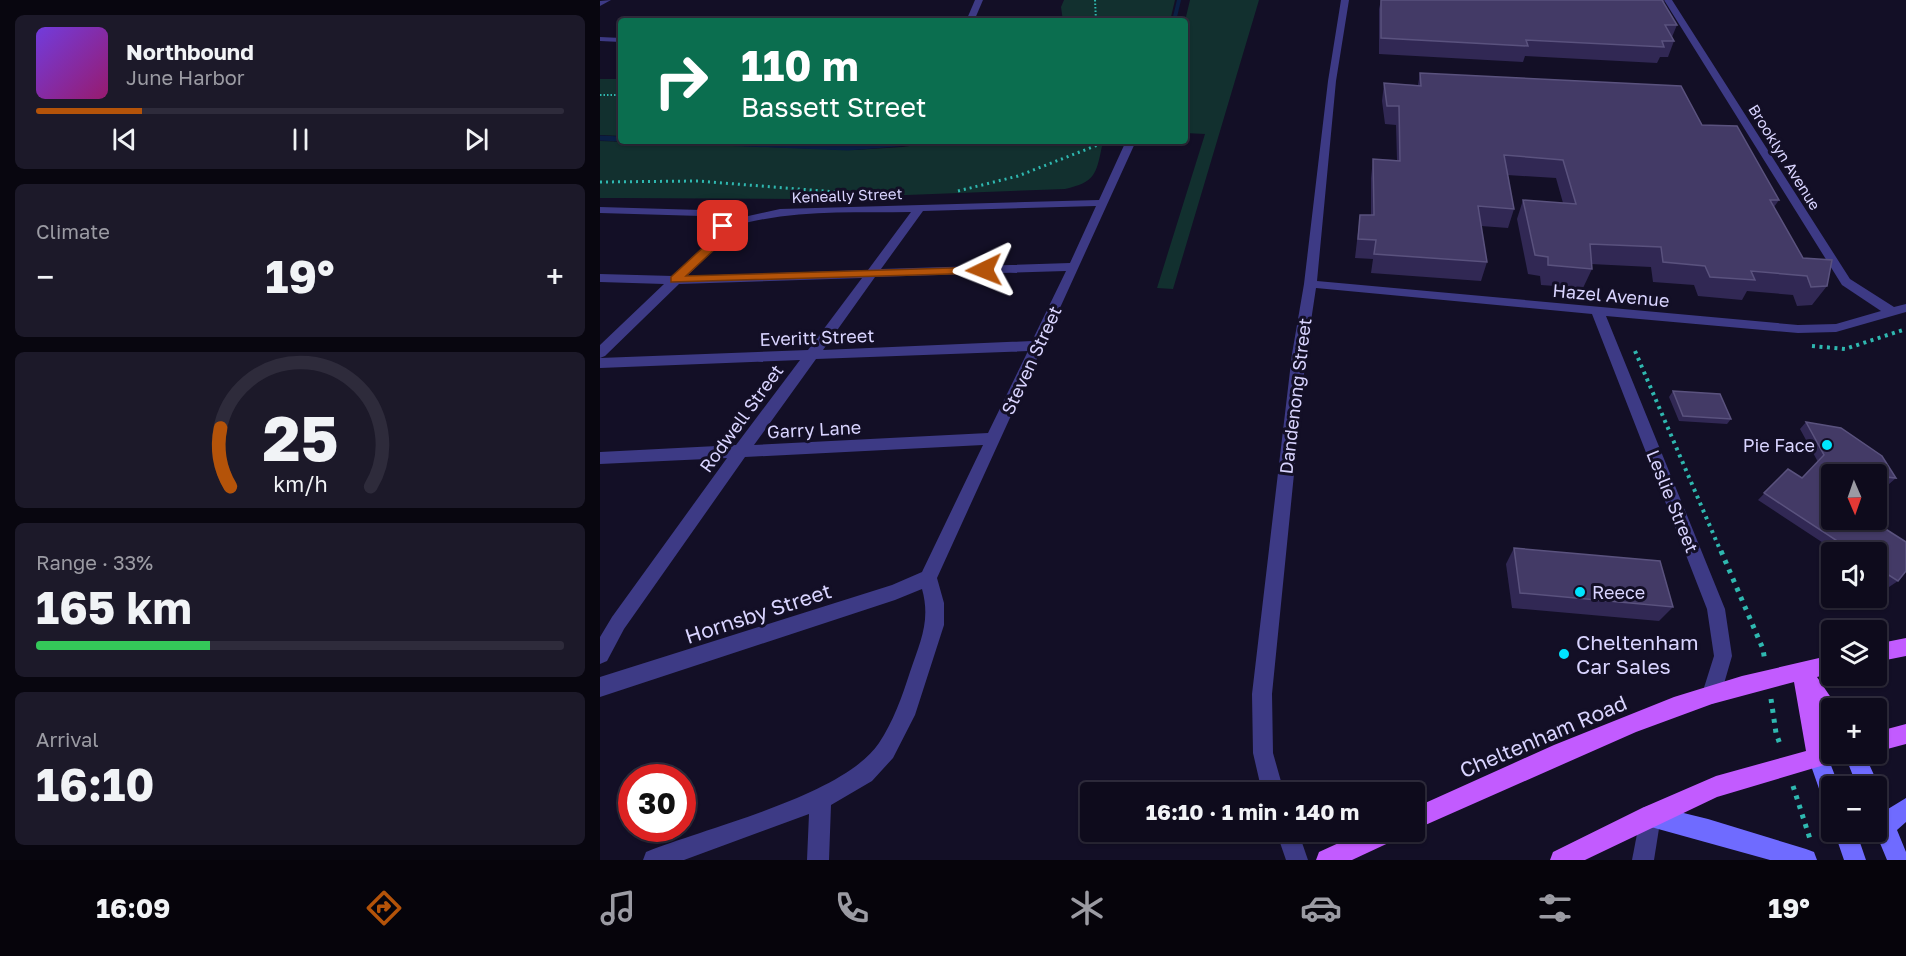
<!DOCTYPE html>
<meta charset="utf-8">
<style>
body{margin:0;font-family:"Golos Text",sans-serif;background:#1c1929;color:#f1f3f6;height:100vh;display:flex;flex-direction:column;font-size:22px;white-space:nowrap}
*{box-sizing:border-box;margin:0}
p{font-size:20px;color:#9b9ba3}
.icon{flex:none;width:33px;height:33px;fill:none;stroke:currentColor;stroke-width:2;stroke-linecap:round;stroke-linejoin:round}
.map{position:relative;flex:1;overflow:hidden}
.sheet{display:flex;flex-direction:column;gap:15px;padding:15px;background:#08060f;width:600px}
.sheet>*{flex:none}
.top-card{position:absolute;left:18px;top:18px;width:570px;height:126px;border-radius:6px;box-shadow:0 2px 4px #0004,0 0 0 2px #2e2b3b;background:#0b6e4f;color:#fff;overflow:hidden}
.needle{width:39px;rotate:178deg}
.fabs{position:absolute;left:1221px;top:464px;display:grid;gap:12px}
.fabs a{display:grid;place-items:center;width:66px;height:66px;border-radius:6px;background:#0e0b1c;box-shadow:0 2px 4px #0004,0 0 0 2px #2e2b3b;font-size:30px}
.speed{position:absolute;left:18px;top:764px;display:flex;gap:12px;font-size:30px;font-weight:700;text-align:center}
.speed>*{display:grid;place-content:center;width:78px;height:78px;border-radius:50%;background:#0e0b1c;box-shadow:0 2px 4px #0004,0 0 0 2px #2e2b3b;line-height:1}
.speed .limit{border:9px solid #d22;background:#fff;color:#111}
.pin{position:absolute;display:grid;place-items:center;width:51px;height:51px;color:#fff;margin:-26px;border-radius:12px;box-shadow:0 3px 9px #0006}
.me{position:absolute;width:66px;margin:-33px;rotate:268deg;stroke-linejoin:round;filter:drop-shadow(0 0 4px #0008)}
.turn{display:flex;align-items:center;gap:21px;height:126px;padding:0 24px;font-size:27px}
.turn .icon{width:78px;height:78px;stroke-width:2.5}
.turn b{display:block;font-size:42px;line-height:51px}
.big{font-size:45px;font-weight:700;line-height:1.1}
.sheet .card{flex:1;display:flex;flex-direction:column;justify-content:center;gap:9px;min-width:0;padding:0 21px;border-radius:9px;background:#1c1929}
.sheet .dial{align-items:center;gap:0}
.dial svg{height:156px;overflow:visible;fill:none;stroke:#2e2b3b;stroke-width:7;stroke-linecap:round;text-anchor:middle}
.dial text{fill:#f1f3f6;stroke:none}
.song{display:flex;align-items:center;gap:18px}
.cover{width:72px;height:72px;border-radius:9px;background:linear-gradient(135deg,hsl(260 70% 55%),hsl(320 70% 35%))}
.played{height:6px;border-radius:3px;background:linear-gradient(90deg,#b45309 20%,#2e2b3b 20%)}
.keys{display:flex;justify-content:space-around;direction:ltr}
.heat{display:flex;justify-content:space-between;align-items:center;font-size:33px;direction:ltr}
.charge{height:9px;border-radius:4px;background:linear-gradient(90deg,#34c759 33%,#2e2b3b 0)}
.trip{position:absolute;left:480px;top:782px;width:345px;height:60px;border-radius:6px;background:#0e0b1c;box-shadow:0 2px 4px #0004,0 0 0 2px #2e2b3b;font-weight:700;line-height:60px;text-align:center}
.tabs{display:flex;height:96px;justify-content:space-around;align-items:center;background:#06040b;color:#9b9ba3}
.tabs .icon{width:42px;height:42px}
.tabs .on{color:#b45309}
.tabs b{font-size:27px;color:#f1f3f6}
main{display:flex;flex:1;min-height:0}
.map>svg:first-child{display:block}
.green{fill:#12302f}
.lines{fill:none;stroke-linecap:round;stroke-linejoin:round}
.stream-far1{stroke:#0a1f44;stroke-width:4}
.stream{stroke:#0a1f44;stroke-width:5}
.path-far3{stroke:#2fb8b0;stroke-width:2;stroke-dasharray:1.5 2;stroke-linecap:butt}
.path-far2{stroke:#2fb8b0;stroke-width:3;stroke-dasharray:2 4;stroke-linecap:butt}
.path-far1{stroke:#2fb8b0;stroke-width:4;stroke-dasharray:3 4.5;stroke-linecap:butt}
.path{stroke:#2fb8b0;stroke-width:5;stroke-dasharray:4 6;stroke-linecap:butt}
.minor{fill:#3d3a85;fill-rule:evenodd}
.secondary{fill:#6f6bff;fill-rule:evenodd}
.primary{fill:#c25bff;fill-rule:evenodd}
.wall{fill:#312854}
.building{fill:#433a66;stroke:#5a527e;stroke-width:1.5}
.route{fill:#b45309;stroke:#753606;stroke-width:1.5}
.poi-dot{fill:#00e5ff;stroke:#130f26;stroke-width:2}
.labels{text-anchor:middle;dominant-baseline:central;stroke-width:6;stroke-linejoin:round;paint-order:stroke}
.far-street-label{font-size:15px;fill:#d9d4ff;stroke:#130f26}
.street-label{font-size:18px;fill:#d9d4ff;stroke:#130f26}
.poi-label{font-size:18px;fill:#d9d4ff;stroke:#130f26;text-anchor:end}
.near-street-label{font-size:21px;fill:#d9d4ff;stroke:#130f26}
.near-poi-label{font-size:21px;fill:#d9d4ff;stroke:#130f26;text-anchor:start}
</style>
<main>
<section class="sheet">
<div class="card">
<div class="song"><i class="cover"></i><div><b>Northbound</b><p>June Harbor</p></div></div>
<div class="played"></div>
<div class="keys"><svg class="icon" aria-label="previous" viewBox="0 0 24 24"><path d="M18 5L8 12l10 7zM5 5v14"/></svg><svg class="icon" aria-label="pause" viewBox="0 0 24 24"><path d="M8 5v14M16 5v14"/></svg><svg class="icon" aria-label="next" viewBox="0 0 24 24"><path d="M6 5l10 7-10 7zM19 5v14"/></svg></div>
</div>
<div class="card"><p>Climate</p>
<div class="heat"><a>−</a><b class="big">19°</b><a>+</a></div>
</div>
<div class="card dial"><svg viewBox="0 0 100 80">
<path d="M14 69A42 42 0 1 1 86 69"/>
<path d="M14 69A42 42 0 0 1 9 39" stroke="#b45309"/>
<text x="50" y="56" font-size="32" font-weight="700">25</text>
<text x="50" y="72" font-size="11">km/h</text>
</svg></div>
<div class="card"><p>Range · 33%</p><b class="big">165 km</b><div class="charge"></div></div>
<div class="card"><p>Arrival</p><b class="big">16:10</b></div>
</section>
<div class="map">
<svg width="1306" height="860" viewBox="0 0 1306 860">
<rect width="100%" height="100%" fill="#130f26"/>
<g class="green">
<polygon points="464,0 575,0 570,21 463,21 461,7"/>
<polygon points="590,0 659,0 573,289 557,288 605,134 585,133 585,21"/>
<polygon points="0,79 21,79 21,136 0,135"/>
<path d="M0 141 254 150 302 147 348 141H493L502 146C496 175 495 182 465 189L202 199 19 198H0Z"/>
<path d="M139 141H313C255 146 197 143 139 141Z"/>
</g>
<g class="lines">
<polyline class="stream-far1" points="574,21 579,0"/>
<g class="stream">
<polyline points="0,138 21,139"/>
<polyline points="70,141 248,148 335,141"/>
</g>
<g class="path-far3">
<polyline points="495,0 496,21"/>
<polyline points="0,95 21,95"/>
</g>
<g class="path-far2">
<polyline points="0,182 98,181 261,194"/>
<polyline points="358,191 418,176 508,141"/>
</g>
<g class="path-far1">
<polyline points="1212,346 1245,349 1306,329"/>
<polyline points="1035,351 1121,552"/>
</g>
<g class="path">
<polyline points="1121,551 1163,649 1165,662"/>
<polyline points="1171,699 1176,733 1181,747"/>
<polyline points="1193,786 1210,839"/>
</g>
<g class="minor">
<polygon points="11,0 0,6 0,1"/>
<polygon points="375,0 383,0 374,21 366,21"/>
<polygon points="741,0 749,0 736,81 717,281 1198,325 1236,324 1281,311 1242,285 1064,0 1072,0 1250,279 1294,307 1306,304 1306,312 1236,332 1198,333 1006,316 1125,609 1132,656 1119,701 1112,704 1105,701 1102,694 1114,656 1107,609 992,314 716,288 706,354 672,694 673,753 684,792 662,792 653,753 652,694 692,354 704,284 728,81"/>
<polygon points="0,37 21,38 21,42 0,41"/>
<path d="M526 141H536L337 578 344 603V625L315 715 293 758 272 781 231 805 229 860H207L209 814 84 860H43L46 852C107 827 243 796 279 743 293 722 302 697 310 672 320 642 331 621 322 589L295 600 0 697V677L292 585 322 572 383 445 145 457 24 629 7 661 0 664V637L12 617 127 458 0 464V452L136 445 200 360 0 368V358L208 350 262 278 79 284 5 356 0 358V345L64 284 0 282V274L73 276 109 241 117 226 114 220 101 216 0 213V207L101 210 123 216 126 221 180 209 499 200ZM496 206 470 263 281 269 323 211ZM311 212 268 270 87 276 118 246 128 228C187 209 250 213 311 212ZM466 271 432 341 223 350 275 277ZM428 351 388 433 154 445 216 359Z"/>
<polygon points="1050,805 1058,808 1061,816 1054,860 1032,860 1042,808"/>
<polygon points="676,831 698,831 708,860 686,860"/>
</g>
<g class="secondary">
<polygon points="1218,747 1225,750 1239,786 1232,786 1232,805 1224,803 1208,757 1211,750"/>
<polygon points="1244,753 1264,753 1279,786 1276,791 1276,786 1257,786"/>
<polygon points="1276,796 1284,799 1288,809 1306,798 1306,822 1297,830 1306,852 1306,860 1287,860 1275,831"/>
<polygon points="1051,805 1108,819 1206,849 1214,852 1217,860 1170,860 1051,827 1043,824 1040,816 1043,808"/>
<polygon points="1234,831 1256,831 1266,860 1244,860"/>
</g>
<g class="primary">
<polygon points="1306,638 1306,656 1276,662 1276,644"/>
<polygon points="1232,655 1232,673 1217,677 1238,708 1232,708 1232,727 1225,724 1220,716 1226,745 1232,743 1232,753 1244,753 1241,760 1117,797 985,860 950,860 953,852 1042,808 1116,776 1206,751 1194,682 1112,704 1036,732 814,830 814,808 954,745 1074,697 1142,676"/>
<polygon points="1306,724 1306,744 1276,752 1276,732"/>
<polygon points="765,831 800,831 797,839 752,860 716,860 719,852"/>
</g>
</g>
<g class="wall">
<polygon points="781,0 1065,0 1064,3 1077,25 1072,37 1074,41 1068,57 1060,57 1057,63 925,56 923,62 779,54 779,9"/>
<polygon points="820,73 1102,125 1179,200 1174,207 1203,258 1227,286 1212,305 1197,306 1193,295 1147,291 1142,300 1098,296 1094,285 1053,282 1051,267 991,264 992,269 983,288 941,285 940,276 928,274 917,219 923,200 963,203 956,178 907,175 914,209 908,228 881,226 887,262 881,281 771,273 773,259 755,258 760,215 771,215 771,178 773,159 797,160 796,125 785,124 782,101 784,83 818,85"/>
<polygon points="1073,391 1131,419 1127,424 1079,421 1069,397"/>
<polygon points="1206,422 1241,428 1282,456 1296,478 1288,485 1276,484 1276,474 1232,474 1232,519 1270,519 1306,542 1306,571 1298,581 1289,587 1276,579 1276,552 1237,552 1158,500 1188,469 1202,478 1218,462 1200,429"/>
<polygon points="914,548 1073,607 1059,621 912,608 906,564"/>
</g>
<g class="building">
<polygon points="781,0 1062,0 1077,25 1065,25 1074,41 1062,41 1064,47 926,40 928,46 781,38"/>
<polygon points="820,73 1081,86 1102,125 1137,126 1179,200 1170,200 1203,258 1232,260 1227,286 1211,287 1207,276 1151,271 1155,280 1110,277 1105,266 1063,262 1061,247 990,244 992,269 948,265 948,257 935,255 923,200 976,204 963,160 904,155 914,209 878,206 887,262 774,254 776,240 758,239 760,215 774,215 773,159 800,161 799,106 787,106 784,83 821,86"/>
<polygon points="1073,391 1120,394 1131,419 1083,416"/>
<polygon points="1206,422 1241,428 1282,456 1296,478 1276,476 1276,474 1232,474 1232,519 1270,519 1306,542 1306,571 1298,581 1276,567 1276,552 1254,552 1164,493 1188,469 1202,478 1224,455"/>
<polygon points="914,548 1060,561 1073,607 920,593"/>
</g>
<polygon class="route" points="123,223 128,226 118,246 86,276 384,267 390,270 384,273 71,282 71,277 109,242 119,224"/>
<g class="poi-dot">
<circle cx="1227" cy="445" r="6"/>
<circle cx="980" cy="592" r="6"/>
<circle cx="964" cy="654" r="6"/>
</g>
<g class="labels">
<g class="far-street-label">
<text transform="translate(1185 157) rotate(58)">Brooklyn Avenue</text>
<text transform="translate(247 195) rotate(-2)">Keneally Street</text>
</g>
<g class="street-label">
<text transform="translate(1011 295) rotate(5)">Hazel Avenue</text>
<text transform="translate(217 337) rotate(-2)">Everitt Street</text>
<text transform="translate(431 360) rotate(-65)">Steven Street</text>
<text transform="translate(695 396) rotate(-83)">Dandenong Street</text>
<text transform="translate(141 418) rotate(-54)">Rodwell Street</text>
<text transform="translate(214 429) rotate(-3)">Garry Lane</text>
<text transform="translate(1073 501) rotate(68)">Leslie Street</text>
</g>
<g class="poi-label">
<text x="1215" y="445">Pie Face</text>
<text x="992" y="592" text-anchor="start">Reece</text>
</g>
<g class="near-street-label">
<text transform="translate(158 613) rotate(-18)">Hornsby Street</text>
<text transform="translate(943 736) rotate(-23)">Cheltenham Road</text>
</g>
<g class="near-poi-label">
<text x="976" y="642">Cheltenham<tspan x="976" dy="24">Car Sales</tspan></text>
</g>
</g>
</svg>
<div class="fabs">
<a><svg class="needle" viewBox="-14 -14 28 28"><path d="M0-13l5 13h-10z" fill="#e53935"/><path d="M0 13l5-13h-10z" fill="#9b9ba3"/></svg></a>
<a><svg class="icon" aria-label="sound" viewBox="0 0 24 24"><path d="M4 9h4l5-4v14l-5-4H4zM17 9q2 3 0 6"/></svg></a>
<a><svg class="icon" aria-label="layers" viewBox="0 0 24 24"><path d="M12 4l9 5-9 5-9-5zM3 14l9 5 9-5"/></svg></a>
<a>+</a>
<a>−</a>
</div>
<div class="speed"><div class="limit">30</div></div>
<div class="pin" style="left:123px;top:226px;background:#d93025"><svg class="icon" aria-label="arrive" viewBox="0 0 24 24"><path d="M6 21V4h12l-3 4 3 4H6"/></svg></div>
<svg class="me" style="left:384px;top:270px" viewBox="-20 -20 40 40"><path d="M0-17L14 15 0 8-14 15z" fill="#b45309" stroke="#fff" stroke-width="4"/></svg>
<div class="trip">16:10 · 1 min · 140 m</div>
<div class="top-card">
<div class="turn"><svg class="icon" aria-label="right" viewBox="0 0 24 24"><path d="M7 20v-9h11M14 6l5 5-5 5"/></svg><div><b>110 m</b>Bassett Street</div></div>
</div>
</div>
</main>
<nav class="tabs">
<b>16:09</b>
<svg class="icon on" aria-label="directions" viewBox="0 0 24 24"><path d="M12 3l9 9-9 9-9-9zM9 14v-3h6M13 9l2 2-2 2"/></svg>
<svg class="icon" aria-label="music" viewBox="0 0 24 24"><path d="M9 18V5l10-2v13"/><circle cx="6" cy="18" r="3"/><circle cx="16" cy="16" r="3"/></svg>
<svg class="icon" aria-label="phone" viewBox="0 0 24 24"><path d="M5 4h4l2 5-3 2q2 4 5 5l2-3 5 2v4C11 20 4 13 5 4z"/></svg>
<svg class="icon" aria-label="climate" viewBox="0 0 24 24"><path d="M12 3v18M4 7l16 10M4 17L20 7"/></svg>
<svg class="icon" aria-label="car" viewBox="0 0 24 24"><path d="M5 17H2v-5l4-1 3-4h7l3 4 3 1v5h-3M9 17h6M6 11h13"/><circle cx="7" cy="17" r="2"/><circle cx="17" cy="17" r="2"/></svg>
<svg class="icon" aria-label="filters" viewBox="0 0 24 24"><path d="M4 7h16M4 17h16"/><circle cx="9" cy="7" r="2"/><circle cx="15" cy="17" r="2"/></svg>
<b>19°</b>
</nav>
